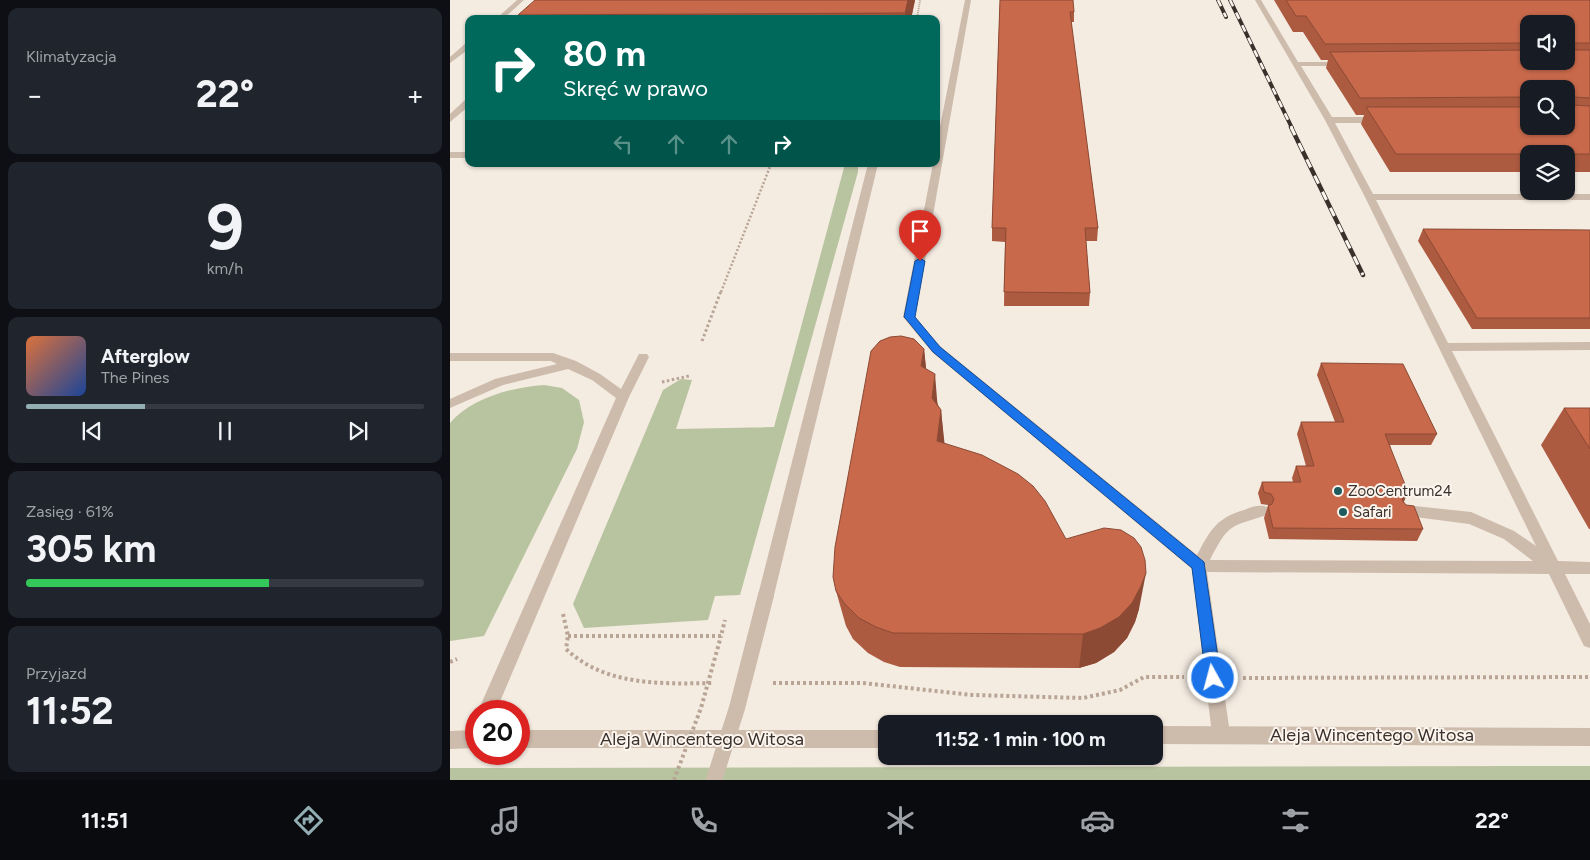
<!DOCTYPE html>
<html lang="pl">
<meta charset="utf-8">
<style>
body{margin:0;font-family:Figtree,sans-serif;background:#20242c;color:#f1f3f6;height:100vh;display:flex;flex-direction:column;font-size:19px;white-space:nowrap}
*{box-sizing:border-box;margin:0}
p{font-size:16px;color:#9ea1a6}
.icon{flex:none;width:28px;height:28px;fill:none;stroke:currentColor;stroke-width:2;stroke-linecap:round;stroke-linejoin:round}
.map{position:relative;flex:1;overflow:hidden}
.sheet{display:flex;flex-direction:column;gap:8px;padding:8px;background:#0d0f14;width:450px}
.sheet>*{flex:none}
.hud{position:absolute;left:15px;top:15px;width:475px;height:152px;border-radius:10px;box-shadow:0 1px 4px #0004;background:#00695c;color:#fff;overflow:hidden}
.buttons{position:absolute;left:1070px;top:15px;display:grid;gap:10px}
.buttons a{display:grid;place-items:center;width:55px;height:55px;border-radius:10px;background:#171b24;box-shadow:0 1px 4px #0004;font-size:25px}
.speed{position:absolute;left:15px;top:700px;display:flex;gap:10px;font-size:25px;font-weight:700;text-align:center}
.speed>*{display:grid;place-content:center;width:65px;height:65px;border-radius:50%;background:#171b24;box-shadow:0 1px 4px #0004;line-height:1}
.speed .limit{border:8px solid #d22;background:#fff;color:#111}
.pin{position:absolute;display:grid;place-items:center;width:42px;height:42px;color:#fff;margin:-51px -21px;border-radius:50% 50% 50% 0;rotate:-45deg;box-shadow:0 0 5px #0007}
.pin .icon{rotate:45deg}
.me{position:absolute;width:55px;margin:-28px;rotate:353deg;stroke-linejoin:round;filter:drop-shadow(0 0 4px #0008)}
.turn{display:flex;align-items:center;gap:18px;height:105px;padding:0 15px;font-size:22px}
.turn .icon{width:65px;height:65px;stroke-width:2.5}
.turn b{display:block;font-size:35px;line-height:42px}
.lanes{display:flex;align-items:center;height:48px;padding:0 15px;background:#0003;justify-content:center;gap:25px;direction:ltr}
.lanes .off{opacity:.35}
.big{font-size:38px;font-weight:700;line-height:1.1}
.sheet .card{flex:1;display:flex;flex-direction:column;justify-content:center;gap:8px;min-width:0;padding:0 18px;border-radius:10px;background:#20242c}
.sheet .dial{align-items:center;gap:0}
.dial b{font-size:65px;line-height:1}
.song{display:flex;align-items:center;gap:15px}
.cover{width:60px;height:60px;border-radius:8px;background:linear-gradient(135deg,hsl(20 70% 55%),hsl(220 70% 35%))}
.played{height:5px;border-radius:2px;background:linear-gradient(90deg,#92aeb2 30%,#363941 30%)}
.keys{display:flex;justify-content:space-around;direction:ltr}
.heat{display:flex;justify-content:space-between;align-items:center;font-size:28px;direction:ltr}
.charge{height:8px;border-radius:4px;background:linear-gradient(90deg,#34c759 61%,#363941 0)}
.trip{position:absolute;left:428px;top:715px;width:285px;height:50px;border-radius:10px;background:#171b24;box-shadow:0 1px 4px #0004;font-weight:700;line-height:50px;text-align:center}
.tab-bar{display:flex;height:80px;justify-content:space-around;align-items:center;background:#090b0e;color:#9ea1a6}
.tab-bar .icon{width:35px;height:35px}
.tab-bar .on{color:#92aeb2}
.tab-bar b{font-size:22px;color:#f1f3f6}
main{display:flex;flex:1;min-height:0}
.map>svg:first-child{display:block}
.green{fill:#b8c4a0}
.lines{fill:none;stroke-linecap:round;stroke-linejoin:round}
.path-far3{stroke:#b9a596;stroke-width:2;stroke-dasharray:1 1;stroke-linecap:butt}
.path-far2{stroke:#b9a596;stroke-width:2.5;stroke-dasharray:2 2;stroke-linecap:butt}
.path-far1{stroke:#b9a596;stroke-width:3;stroke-dasharray:2.5 2.5;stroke-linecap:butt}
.path{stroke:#b9a596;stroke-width:4;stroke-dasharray:3 3;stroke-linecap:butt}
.lane{fill:#cdbbac;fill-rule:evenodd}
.street{fill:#cdbbac;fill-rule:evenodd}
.rail-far1-casing{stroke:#3b302b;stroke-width:4}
.rail-casing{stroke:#3b302b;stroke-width:4.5}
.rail-far1{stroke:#fbf5ee;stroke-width:2.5;stroke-dasharray:7;stroke-linecap:butt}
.rail{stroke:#fbf5ee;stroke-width:3;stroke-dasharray:9;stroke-linecap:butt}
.path-bridge{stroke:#b9a596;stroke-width:4;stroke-dasharray:3 3;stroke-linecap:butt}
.lane-bridge{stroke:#cdbbac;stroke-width:16}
.wall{fill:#ac5a40;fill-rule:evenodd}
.shaded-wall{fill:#8c4a34}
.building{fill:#c8694b;stroke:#8c4a34}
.route{fill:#1a73e8;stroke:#114b97}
.poi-dot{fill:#1f5a5e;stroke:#fbf5ee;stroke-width:2}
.labels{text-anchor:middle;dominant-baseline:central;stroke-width:4;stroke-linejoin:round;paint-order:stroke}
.poi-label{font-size:15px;fill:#3b302b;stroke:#fbf5ee;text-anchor:start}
.near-street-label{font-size:18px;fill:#3b302b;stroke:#fbf5ee}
</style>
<main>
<section class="sheet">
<div class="card"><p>Klimatyzacja</p>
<div class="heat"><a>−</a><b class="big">22°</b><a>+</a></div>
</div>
<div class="card dial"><b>9</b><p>km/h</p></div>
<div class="card">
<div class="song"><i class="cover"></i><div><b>Afterglow</b><p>The Pines</p></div></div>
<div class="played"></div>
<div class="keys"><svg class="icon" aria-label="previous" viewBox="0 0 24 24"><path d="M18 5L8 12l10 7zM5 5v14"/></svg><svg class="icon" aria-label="pause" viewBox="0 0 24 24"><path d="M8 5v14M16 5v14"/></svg><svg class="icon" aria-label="next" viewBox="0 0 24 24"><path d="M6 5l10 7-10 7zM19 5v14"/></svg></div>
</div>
<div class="card"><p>Zasięg · 61%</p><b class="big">305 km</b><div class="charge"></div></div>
<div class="card"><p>Przyjazd</p><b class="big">11:52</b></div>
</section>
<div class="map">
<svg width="1140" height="780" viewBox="0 0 1140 780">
<rect width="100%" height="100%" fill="#f4ebe1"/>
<g class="green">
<polygon points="395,164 408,164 408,172 290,595 265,596 258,620 134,628 123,604 213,390 231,379 242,380 226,429 324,427"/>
<path d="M94 385 112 388 129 400 134 422 127 449 34 636 0 641V423C21 398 63 387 94 385Z"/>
<polygon points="1140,766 1140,780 0,780 0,768"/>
</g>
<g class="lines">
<polyline class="path-far3" points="467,19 470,0"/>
<polyline class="path-far2" points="271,292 321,164"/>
<g class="path-far1">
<polyline points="252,341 271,291"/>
<polyline points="212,382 239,376"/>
</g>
<g class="path">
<path d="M113 614 118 636 116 649C155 686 211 684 262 683"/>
<polyline points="118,636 271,636 275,620"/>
<polyline points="0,662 7,659"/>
<polyline points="793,678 1140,677"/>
<polyline points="323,683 413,683 522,695 633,698 670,690 694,677 734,677"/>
</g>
<g class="lane">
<path d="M515 0H521L465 317 490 346 747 555C760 531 766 518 794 510 801 507 810 504 817 507L819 511 817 515C780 527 779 523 760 560L1083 561 1054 539 1019 524 950 515 948 511 950 507 955 505 1021 512 1064 531 1086 546 915 197 875 120 805 0H811L848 62H892L896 64 892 66H851L882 117H929L933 120 929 123H885L923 194H1140V200H926L998 343 1140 342V350L1002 351 1108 561 1140 562V574H1115L1140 624V648L1134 646 1099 574 757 572 780 734 777 740 771 743 765 740 762 734 742 569 482 352 453 317 483 164H486V147Z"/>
<polygon points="16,99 19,99 19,106 0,122 0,114"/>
<rect x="0" y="152" width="19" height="6"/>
<polygon points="418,164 428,164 324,595 322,600 316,602 310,600 308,595"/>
<polygon points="0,353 103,353 126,361 150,374 171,389 189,354 197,354 199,357 179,397 46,711 28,711 166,398 142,380 118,369 53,385 0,408 0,399 45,379 107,364 101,361 0,361"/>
</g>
<g class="street">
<polygon points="67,0 74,0 53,19 46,19"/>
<polygon points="16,43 19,43 19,49 0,63 0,57"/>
<polygon points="704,726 1140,728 1140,746 704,744"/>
<polygon points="26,730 26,748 0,749 0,731"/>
<rect x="69" y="730" width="367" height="18"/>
</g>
<defs>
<g id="rail-far1">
<polyline points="768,0 776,17"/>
<polyline points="780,0 842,128"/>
</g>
<polyline id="rail" points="841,127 913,275"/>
</defs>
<use href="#rail-far1" class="rail-far1-casing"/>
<use href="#rail" class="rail-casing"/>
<use href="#rail-far1" class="rail-far1"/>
<use href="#rail" class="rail"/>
<polyline class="path-bridge" points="224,780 251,708 271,636"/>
<polyline class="lane-bridge" points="264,780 287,708 316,595"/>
</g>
<g class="wall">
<polygon points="465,0 461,19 70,19 68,15"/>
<polygon points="550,0 624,12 624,22 621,22 648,228 647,241 636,241 640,293 639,306 554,306 555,242 542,241 542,228"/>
<path d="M824 0H1139L1140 1V172H1116V154H1079V172H940L911 124 914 115H906L876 68 878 60H871L853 32H843ZM1079 24H1116V61H1079ZM1079 89 1116 126H1079Z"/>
<polygon points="973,229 1140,230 1140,329 1022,329 968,241"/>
<polygon points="474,349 476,369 488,405 491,410 494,444 616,539 689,609 685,622 677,638 664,652 646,663 629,668 450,667 434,662 418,653 403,639 396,626 386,591"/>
<polygon points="871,363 987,434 981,445 940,445 953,502 973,529 967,541 819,539 814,518 818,506 818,505 811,504 808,493 812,482 843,482 842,478 846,466 856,466 847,434 851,422 885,422 867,375"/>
<polygon points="1114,408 1140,408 1140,529 1139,529 1091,445"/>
</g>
<g class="shaded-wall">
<polygon points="458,0 465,0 461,19 456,19 455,13"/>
<polygon points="474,349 478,386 471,366"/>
<polygon points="485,374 488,411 482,398"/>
<polygon points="491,410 495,448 487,441"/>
<polygon points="958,492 953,504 948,506 954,495"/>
<polygon points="696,573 689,609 685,622 677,638 664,652 646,663 629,668 633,634"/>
</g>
<g class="building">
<polygon points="85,0 458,0 455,13 68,15"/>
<polygon points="550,0 623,0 624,12 620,12 648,228 635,228 640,293 554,292 556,228 542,228"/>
<polygon points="836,0 1139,0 1140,1 1140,43 1116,43 1116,24 1079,24 1079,43 875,44 856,16 846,16"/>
<polygon points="1079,50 1079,61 1116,61 1116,50 1140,50 1140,98 1124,97 1122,105 1140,106 1140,154 946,154 916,107 1079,107 1079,126 1116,126 1116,89 1079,89 1079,97 910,98 880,52"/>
<polygon points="973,229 1140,230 1140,318 1027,318"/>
<polygon points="451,336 464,339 474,349 471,366 485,374 482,398 491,410 487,441 532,455 568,474 583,486 595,501 616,539 654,528 671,530 684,538 691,547 695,560 696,573 691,586 682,603 669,617 650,628 633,634 443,633 426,627 409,618 394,603 386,591 383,577 385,547 421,351 430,341 440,337"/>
<polygon points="871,363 953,364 987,434 935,434 958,492 954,495 952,500 956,505 964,506 973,529 823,528 818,506 822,504 824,499 821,494 814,492 812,482 851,482 846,466 864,466 851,422 894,422"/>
<polygon points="1114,408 1140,408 1140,449"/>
</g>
<polygon class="route" points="470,258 475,261 465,317 490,347 754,562 771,678 769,683 763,685 758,683 756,678 742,568 483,352 456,319 454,317 465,261"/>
<g class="poi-dot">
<circle cx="888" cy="491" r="5"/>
<circle cx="893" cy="512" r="5"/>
</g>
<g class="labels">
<g class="poi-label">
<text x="898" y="491">ZooCentrum24</text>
<text x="903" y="512">Safari</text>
</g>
<g class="near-street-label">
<text x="922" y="735">Aleja Wincentego Witosa</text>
<text x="252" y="739">Aleja Wincentego Witosa</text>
</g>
</g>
</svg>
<div class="buttons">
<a><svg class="icon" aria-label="sound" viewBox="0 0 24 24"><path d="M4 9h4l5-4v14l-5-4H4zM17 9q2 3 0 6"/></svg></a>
<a><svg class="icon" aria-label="search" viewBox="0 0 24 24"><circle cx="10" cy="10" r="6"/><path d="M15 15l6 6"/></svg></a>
<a><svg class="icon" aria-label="layers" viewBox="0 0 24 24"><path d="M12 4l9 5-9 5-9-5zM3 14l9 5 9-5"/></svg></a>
</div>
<div class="speed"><div class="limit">20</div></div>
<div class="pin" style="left:470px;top:261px;background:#d93025"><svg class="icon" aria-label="arrive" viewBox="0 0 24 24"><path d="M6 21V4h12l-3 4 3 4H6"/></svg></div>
<svg class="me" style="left:763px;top:678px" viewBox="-20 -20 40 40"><circle r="17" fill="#1a73e8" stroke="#fff" stroke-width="3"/><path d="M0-11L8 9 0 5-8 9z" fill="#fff"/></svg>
<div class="trip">11:52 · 1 min · 100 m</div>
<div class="hud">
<div class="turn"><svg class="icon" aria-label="right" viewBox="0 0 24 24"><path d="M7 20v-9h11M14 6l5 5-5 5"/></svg><div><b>80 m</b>Skręć w prawo</div></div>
<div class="lanes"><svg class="icon off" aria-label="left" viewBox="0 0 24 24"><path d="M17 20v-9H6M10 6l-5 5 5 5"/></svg><svg class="icon off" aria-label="ahead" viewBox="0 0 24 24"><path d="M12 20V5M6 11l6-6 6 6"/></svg><svg class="icon off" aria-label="ahead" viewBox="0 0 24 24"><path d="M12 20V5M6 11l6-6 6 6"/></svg><svg class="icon" aria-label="right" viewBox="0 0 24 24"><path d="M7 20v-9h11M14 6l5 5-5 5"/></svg></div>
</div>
</div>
</main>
<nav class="tab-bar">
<b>11:51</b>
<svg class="icon on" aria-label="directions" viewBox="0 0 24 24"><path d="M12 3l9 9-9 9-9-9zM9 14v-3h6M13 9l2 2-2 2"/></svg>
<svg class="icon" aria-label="music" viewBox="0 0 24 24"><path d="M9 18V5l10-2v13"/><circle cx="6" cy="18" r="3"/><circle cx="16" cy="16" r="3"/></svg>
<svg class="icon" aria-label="phone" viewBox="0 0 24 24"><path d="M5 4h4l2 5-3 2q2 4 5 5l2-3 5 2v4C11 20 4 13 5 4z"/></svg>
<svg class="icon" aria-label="climate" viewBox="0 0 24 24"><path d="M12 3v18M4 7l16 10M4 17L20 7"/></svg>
<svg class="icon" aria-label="car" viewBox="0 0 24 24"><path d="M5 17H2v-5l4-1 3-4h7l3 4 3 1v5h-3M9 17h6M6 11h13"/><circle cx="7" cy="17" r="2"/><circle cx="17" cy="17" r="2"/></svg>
<svg class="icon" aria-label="filters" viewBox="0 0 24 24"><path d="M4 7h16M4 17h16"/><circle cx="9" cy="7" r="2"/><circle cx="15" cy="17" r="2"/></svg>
<b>22°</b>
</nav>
